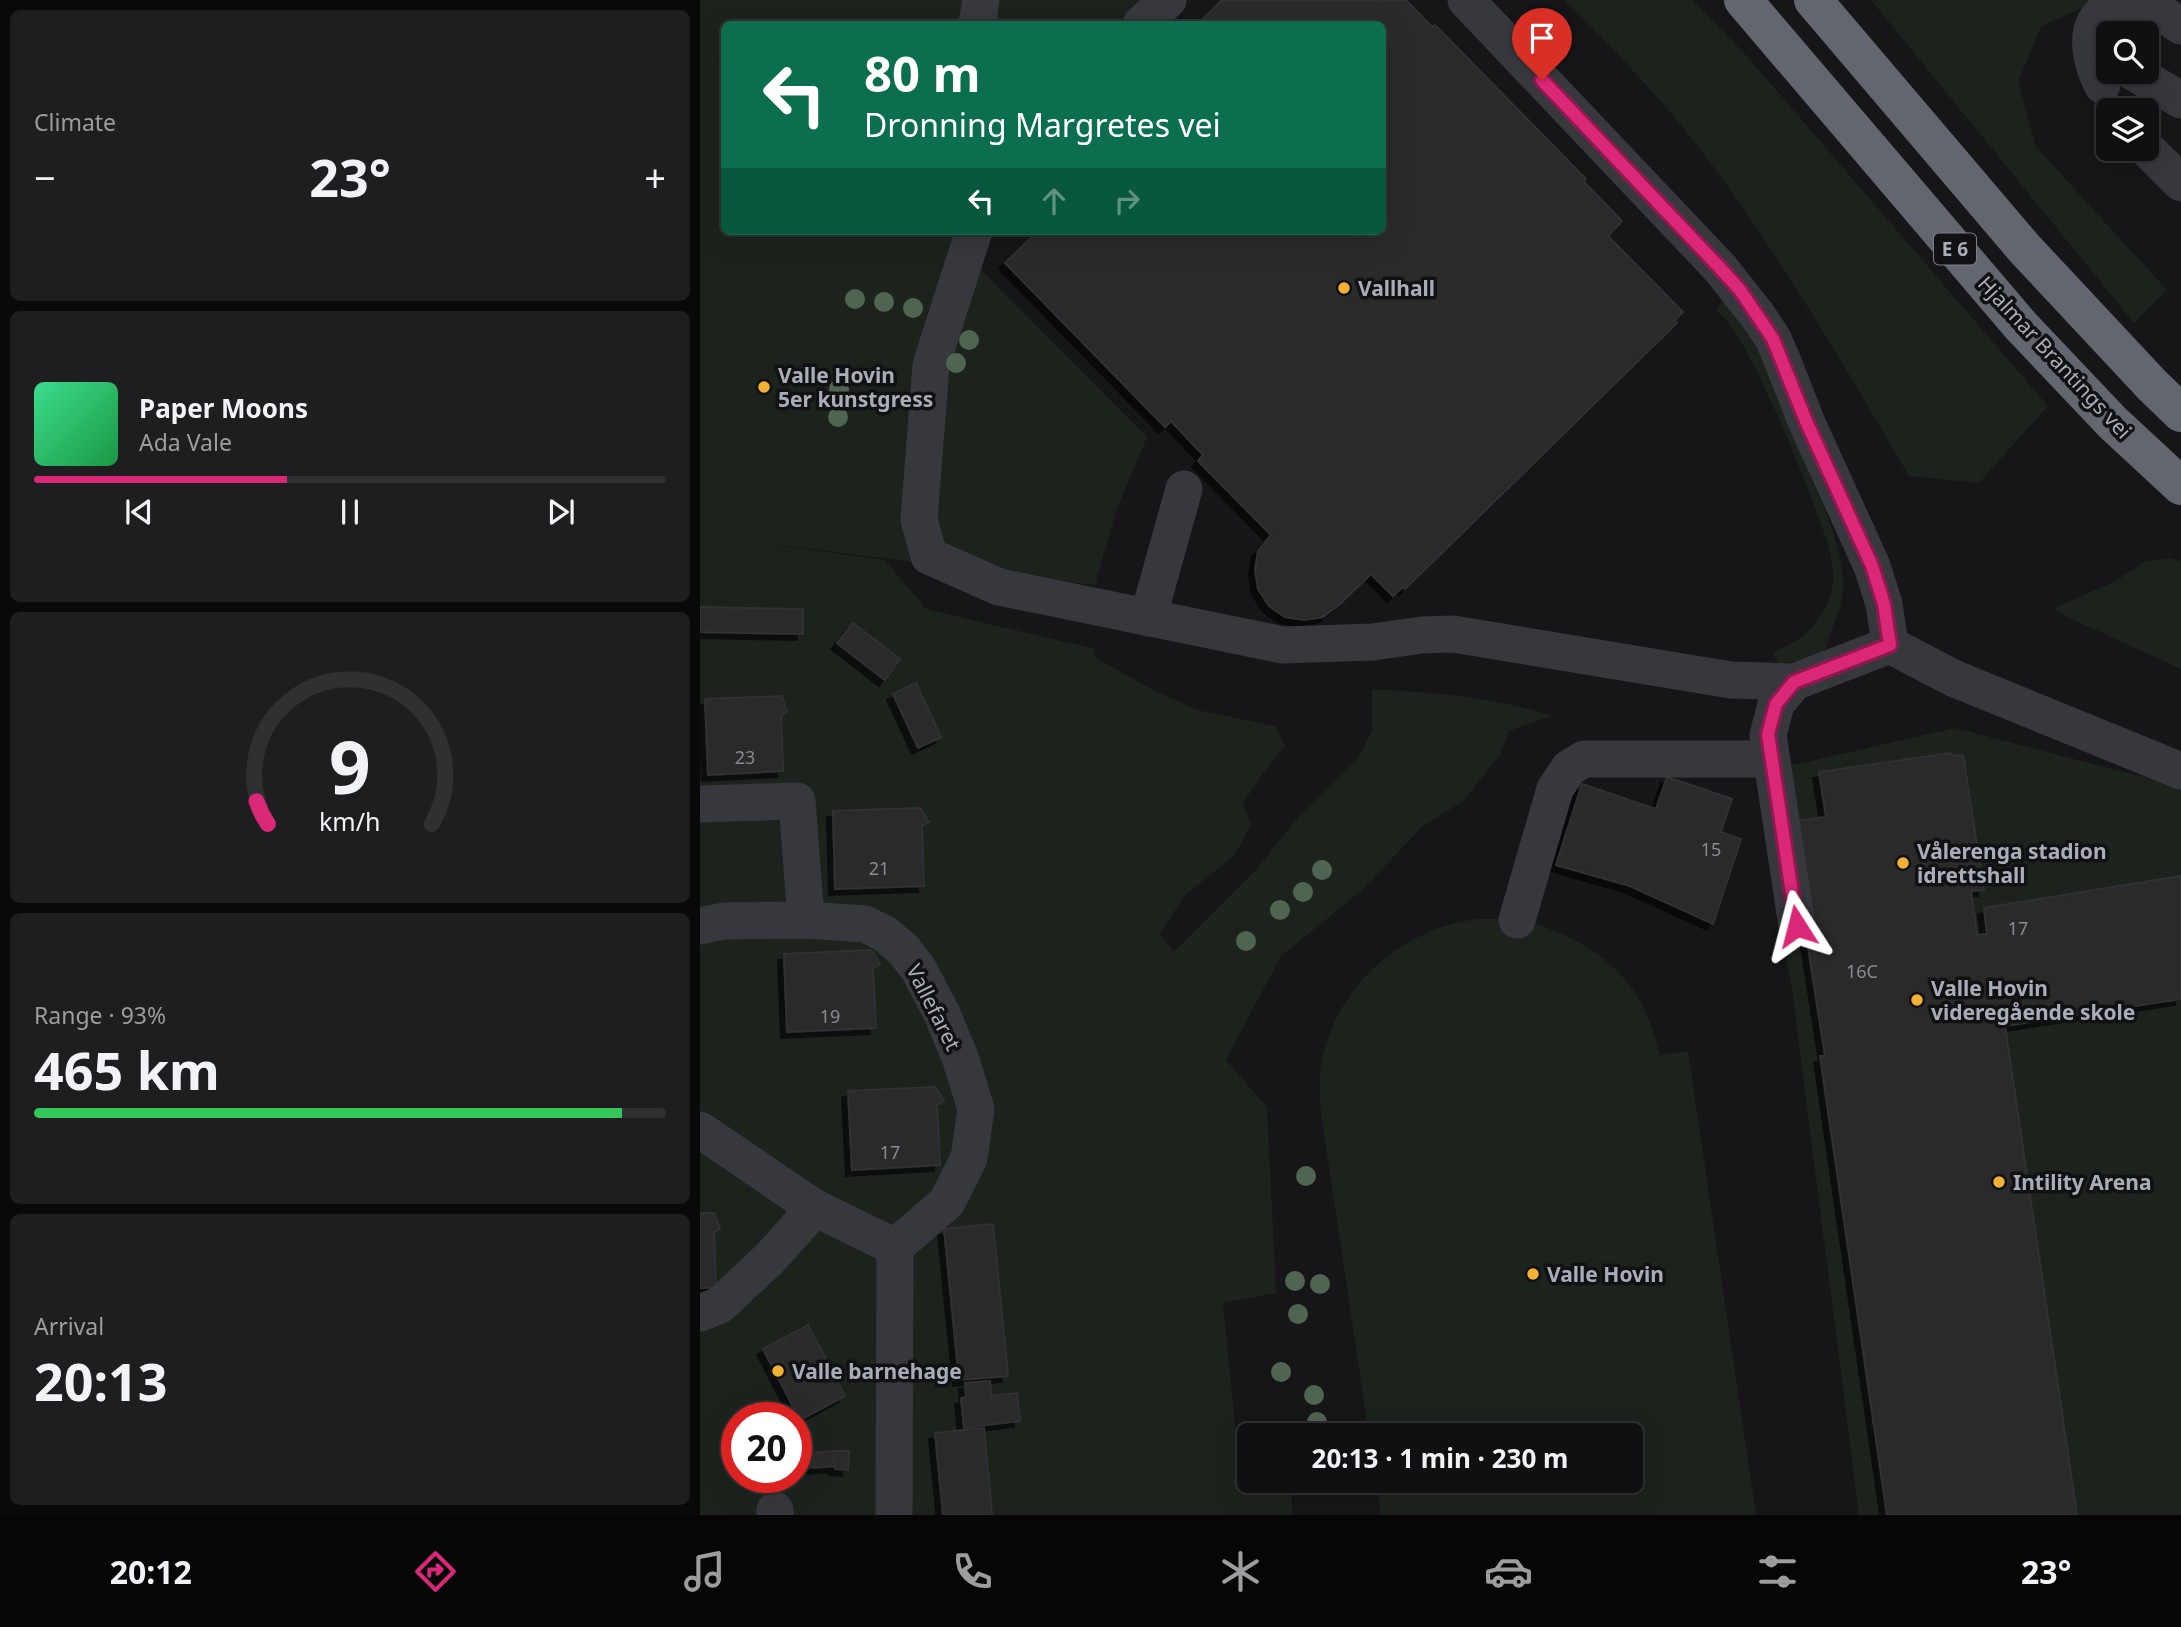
<!DOCTYPE html>
<meta charset="utf-8">
<style>
body{margin:0;font-family:"Noto Sans",sans-serif;background:#1e1e20;color:#f1f3f6;height:100vh;display:flex;flex-direction:column;font-size:26px;white-space:nowrap}
*{box-sizing:border-box;margin:0}
p{font-size:23px;color:#9c9d9f}
.icon{flex:none;width:38px;height:38px;fill:none;stroke:currentColor;stroke-width:2;stroke-linecap:round;stroke-linejoin:round}
.map{position:relative;flex:1;overflow:hidden}
.panel{display:flex;flex-direction:column;gap:10px;padding:10px;background:#09090a;width:700px}
.panel>*{flex:none}
.banner{position:absolute;left:21px;top:21px;width:665px;height:214px;border-radius:10px;box-shadow:0 7px 28px #0002,0 0 0 2px #303032;background:#0b6e4f;color:#fff;overflow:hidden}
.fabs{position:absolute;left:1396px;top:21px;display:grid;gap:14px}
.fabs a{display:grid;place-items:center;width:63px;height:63px;border-radius:10px;background:#101012;box-shadow:0 7px 28px #0002,0 0 0 2px #303032;font-size:35px}
.speed{position:absolute;left:21px;top:1402px;display:flex;gap:14px;font-size:35px;font-weight:700;text-align:center}
.speed>*{display:grid;place-content:center;width:91px;height:91px;border-radius:50%;background:#101012;box-shadow:0 7px 28px #0002,0 0 0 2px #303032;line-height:1}
.speed .limit{border:10px solid #d22;background:#fff;color:#111}
.pin{position:absolute;display:grid;place-items:center;width:60px;height:60px;color:#fff;margin:-72px -30px;border-radius:50% 50% 50% 0;rotate:-45deg;box-shadow:0 0 7px #0007}
.pin .icon{rotate:45deg}
.me{position:absolute;width:77px;margin:-38px;rotate:351deg;stroke-linejoin:round;filter:drop-shadow(0 0 5px #0008)}
.turn{display:flex;align-items:center;gap:24px;height:147px;padding:0 28px;font-size:32px}
.turn .icon{width:91px;height:91px;stroke-width:2.5}
.turn b{display:block;font-size:49px;line-height:60px}
.lanes{display:flex;align-items:center;height:66px;padding:0 28px;background:#0003;justify-content:center;gap:35px;direction:ltr}
.lanes .off{opacity:.35}
.big{font-size:52px;font-weight:700;line-height:1.1}
.panel .card{flex:1;display:flex;flex-direction:column;justify-content:center;gap:10px;min-width:0;padding:0 24px;border-radius:10px;background:#1e1e20}
.panel .dial{align-items:center;gap:0}
.dial svg{height:182px;overflow:visible;fill:none;stroke:#303032;stroke-width:7;stroke-linecap:round;text-anchor:middle}
.dial text{fill:#f1f3f6;stroke:none}
.song{display:flex;align-items:center;gap:21px}
.cover{width:84px;height:84px;border-radius:10px;background:linear-gradient(135deg,hsl(150 70% 55%),hsl(140 70% 35%))}
.played{height:7px;border-radius:4px;background:linear-gradient(90deg,#db2777 40%,#303032 40%)}
.keys{display:flex;justify-content:space-around;direction:ltr}
.heat{display:flex;justify-content:space-between;align-items:center;font-size:38px;direction:ltr}
.charge{height:10px;border-radius:5px;background:linear-gradient(90deg,#34c759 93%,#303032 0)}
.trip{position:absolute;left:537px;top:1423px;width:406px;height:70px;border-radius:10px;background:#101012;box-shadow:0 7px 28px #0002,0 0 0 2px #303032;font-weight:700;line-height:70px;text-align:center}
.dock{display:flex;height:112px;justify-content:space-around;align-items:center;background:#060607;color:#9c9d9f}
.dock .icon{width:49px;height:49px}
.dock .selected{color:#db2777}
.dock b{font-size:32px;color:#f1f3f6}
main{display:flex;flex:1;min-height:0}
.map>svg:first-child{display:block}
.green{fill:#1c231d;fill-rule:evenodd}
.building{fill:#29292c;stroke:#303034;stroke-width:2;filter:url(#shadow)}
.lines{fill:none;stroke-linecap:round;stroke-linejoin:round}
.minor{stroke:#37383d;stroke-width:37}
.highway{stroke:#63666e;stroke-width:38}
.tree{fill:#506452}
.route-casing{stroke:#8e194d;stroke-width:18}
.route{stroke:#db2777;stroke-width:12}
.poi-dot{fill:#f2b134;stroke:#111113;stroke-width:2.5}
.labels{text-anchor:middle;dominant-baseline:central;stroke-width:7;stroke-linejoin:round;paint-order:stroke}
.number-label{font-size:18px;fill:#888b94}
.shield{fill:#111113;stroke:#7b7e86;stroke-width:2}
.shield-label{font-size:19px;font-weight:bold;fill:#a8adb8}
.poi-label{font-size:21px;font-weight:bold;fill:#a8adb8;stroke:#111113;text-anchor:start}
.street-label{font-size:21px;fill:#a8adb8;stroke:#111113}
</style>
<main>
<section class="panel">
<div class="card"><p>Climate</p>
<div class="heat"><a>−</a><b class="big">23°</b><a>+</a></div>
</div>
<div class="card">
<div class="song"><i class="cover"></i><div><b>Paper Moons</b><p>Ada Vale</p></div></div>
<div class="played"></div>
<div class="keys"><svg class="icon" aria-label="previous" viewBox="0 0 24 24"><path d="M18 5L8 12l10 7zM5 5v14"/></svg><svg class="icon" aria-label="pause" viewBox="0 0 24 24"><path d="M8 5v14M16 5v14"/></svg><svg class="icon" aria-label="next" viewBox="0 0 24 24"><path d="M6 5l10 7-10 7zM19 5v14"/></svg></div>
</div>
<div class="card dial"><svg viewBox="0 0 100 80">
<path d="M14 69A42 42 0 1 1 86 69"/>
<path d="M14 69A42 42 0 0 1 9 59" stroke="#db2777"/>
<text x="50" y="56" font-size="32" font-weight="700">9</text>
<text x="50" y="72" font-size="11">km/h</text>
</svg></div>
<div class="card"><p>Range · 93%</p><b class="big">465 km</b><div class="charge"></div></div>
<div class="card"><p>Arrival</p><b class="big">20:13</b></div>
</section>
<div class="map">
<svg width="1481" height="1515" viewBox="0 0 1481 1515">
<defs>
<filter id="shadow"><feDropShadow dx="-6" dy="6" stdDeviation="0" flood-color="#0009"/></filter>
</defs>
<rect width="100%" height="100%" fill="#161618"/>
<g class="green">
<path d="M0 0H449L431 24H24V231H278L263 252 447 437 416 511 395 585 32 539 185 560 226 609 395 649 393 656 451 689 497 710 575 726 585 746 564 772 543 803 551 825 534 856 485 895 460 934 474 952 554 872 599 816 660 755 672 731V689C734 693 792 696 852 716L809 731 800 755 763 801 722 827 661 891 581 956 526 1060 567 1107 576 1293 523 1303 537 1444 549 1455 550 1480 578 1481 591 1492 593 1515H0ZM37 1418H96V1477H37Z"/>
<path d="M865 0H992L1045 54 1348 406 1279 483 1209 476C1147 370 1084 262 1010 162 967 104 916 52 865 0Z"/>
<polygon points="1171,0 1401,0 1341,26 1318,82 1336,147 1467,290 1434,323"/>
<path d="M1022 300C1062 344 1080 402 1102 456 1119 497 1141 539 1143 583 1144 605 1131 629 1125 650L1113 658 1079 664 1073 654C1081 647 1092 644 1100 638 1115 627 1128 607 1132 589 1136 574 1131 556 1127 541 1113 499 1048 329 1016 311Z"/>
<polygon points="1470,558 1481,561 1481,669 1361,614 1354,608 1416,581 1446,561"/>
<polygon points="1255,728 1481,787 1481,1515 1159,1515 1092,989 1078,912 1067,771"/>
<path d="M775 919C791 919 807 918 823 921 865 930 909 955 934 991 947 1010 954 1033 960 1055L988 1051 1056 1515H681L676 1481 931 1480V1435H669L621 1114C620 1098 619 1081 621 1065 635 987 698 931 775 919Z"/>
</g>
<g class="building">
<polygon points="522,0 677,0 679,2 681,0 706,0 732,27 735,25 886,179 884,182 922,221 908,236 983,312 974,321 977,323 705,589 703,587 693,596 671,574 639,605 623,617 604,620 585,617 569,606 558,589 555,570 558,551 571,535 498,461 503,455 471,421 465,427 305,263 336,233 335,231 682,231 682,24 498,24"/>
<polygon points="0,607 103,609 103,634 0,632"/>
<polygon points="153,623 200,659 185,680 137,643"/>
<polygon points="216,683 241,737 218,748 193,694"/>
<polygon points="82,696 87,712 81,716 83,771 8,775 5,699"/>
<polygon points="1251,753 1252,756 1263,755 1284,890 1271,891 1277,935 1287,934 1284,908 1481,876 1481,999 1305,1026 1377,1515 1187,1515 1120,1056 1125,1056 1106,934 1095,821 1126,817 1119,772"/>
<polygon points="967,777 1032,799 1021,832 1041,839 1013,924 930,886 856,865 882,784 956,809"/>
<polygon points="220,808 229,822 222,826 224,886 135,889 133,811"/>
<polygon points="171,950 180,964 173,968 176,1028 87,1032 84,954"/>
<polygon points="235,1087 244,1101 237,1105 240,1165 152,1170 148,1091"/>
<polygon points="0,1213 14,1213 20,1229 14,1232 16,1288 0,1288"/>
<polygon points="293,1224 308,1376 259,1380 244,1229"/>
<polygon points="108,1325 145,1396 100,1420 63,1349"/>
<polygon points="290,1381 291,1396 317,1393 320,1421 264,1428 261,1398 266,1397 265,1383"/>
<polygon points="284,1428 292,1515 243,1515 235,1433"/>
<polygon points="133,1451 134,1466 114,1468 113,1453"/>
<polygon points="133,1451 149,1451 148,1470 135,1469"/>
<polygon points="113,1454 115,1467 102,1468 101,1455"/>
</g>
<g class="lines">
<g class="minor">
<polyline points="766,0 1020,268 1058,316 1073,339 1083,362 1106,421 1172,566 1184,604 1190,645"/>
<polyline points="277,24 281,0"/>
<polyline points="441,24 468,0"/>
<polyline points="1433,72 1481,100"/>
<path d="M1402 85C1390 60 1380 22 1412 7 1420 3 1429 0 1438 2 1452 4 1469 19 1481 26"/>
<polyline points="1447,149 1481,183"/>
<polyline points="274,231 231,365 219,520 229,556 299,587 583,645 673,642 722,635 753,634 1031,680 1094,682 1190,645 1253,678 1481,771"/>
<polyline points="448,618 484,489"/>
<polyline points="1094,682 1076,704 1068,735 1097,926"/>
<polyline points="0,804 97,801 106,920"/>
<polyline points="817,920 855,789 869,768 884,759 1071,759"/>
<polyline points="0,926 24,921 106,920 165,924 185,934 203,949 219,970 242,1014 260,1057 276,1109 269,1158 247,1202 195,1247 194,1515"/>
<polyline points="0,1130 115,1208 195,1247"/>
<polyline points="0,1313 20,1305 69,1259 115,1208"/>
<polyline points="75,1510 75,1515"/>
</g>
<g class="highway">
<polyline points="1043,0 1321,326 1413,423 1481,486"/>
<polyline points="1113,0 1324,248 1452,385 1481,413"/>
</g>
</g>
<g class="tree">
<circle cx="155" cy="299" r="10"/>
<circle cx="184" cy="302" r="10"/>
<circle cx="213" cy="308" r="10"/>
<circle cx="269" cy="340" r="10"/>
<circle cx="256" cy="363" r="10"/>
<circle cx="139" cy="389" r="10"/>
<circle cx="138" cy="417" r="10"/>
<circle cx="622" cy="870" r="10"/>
<circle cx="603" cy="892" r="10"/>
<circle cx="580" cy="910" r="10"/>
<circle cx="546" cy="941" r="10"/>
<circle cx="606" cy="1176" r="10"/>
<circle cx="595" cy="1281" r="10"/>
<circle cx="620" cy="1284" r="10"/>
<circle cx="598" cy="1314" r="10"/>
<circle cx="581" cy="1372" r="10"/>
<circle cx="614" cy="1395" r="10"/>
<circle cx="617" cy="1422" r="10"/>
</g>
<g class="lines">
<defs>
<polyline id="route" points="842,80 1020,268 1040,290 1073,339 1106,421 1172,566 1184,604 1190,645 1094,682 1076,704 1068,734 1097,926"/>
</defs>
<use href="#route" class="route-casing"/>
<use href="#route" class="route"/>
</g>
<g class="poi-dot">
<circle cx="644" cy="288" r="7"/>
<circle cx="64" cy="387" r="7"/>
<circle cx="1203" cy="863" r="7"/>
<circle cx="1217" cy="1000" r="7"/>
<circle cx="1299" cy="1182" r="7"/>
<circle cx="833" cy="1274" r="7"/>
<circle cx="78" cy="1371" r="7"/>
</g>
<g class="labels">
<g class="number-label">
<text x="45" y="757">23</text>
<text x="1011" y="849">15</text>
<text x="179" y="868">21</text>
<text x="1318" y="928">17</text>
<text x="1162" y="971">16C</text>
<text x="130" y="1016">19</text>
<text x="190" y="1152">17</text>
</g>
<rect class="shield" x="1234" y="233.5" width="42" height="31" rx="5"/>
<g class="shield-label">
<text x="1255" y="249">E 6</text>
</g>
<g class="poi-label">
<text x="658" y="288">Vallhall</text>
<text x="78" y="375">Valle Hovin<tspan x="78" dy="24">5er kunstgress</tspan></text>
<text x="1217" y="851">Vålerenga stadion<tspan x="1217" dy="24">idrettshall</tspan></text>
<text x="1231" y="988">Valle Hovin<tspan x="1231" dy="24">videregående skole</tspan></text>
<text x="1313" y="1182">Intility Arena</text>
<text x="847" y="1274">Valle Hovin</text>
<text x="92" y="1371">Valle barnehage</text>
</g>
<g class="street-label">
<text transform="translate(1355 357) rotate(47)">Hjalmar Brantings vei</text>
<text transform="translate(234 1007) rotate(63)">Vallefaret</text>
</g>
</g>
</svg>
<div class="fabs">
<a><svg class="icon" aria-label="search" viewBox="0 0 24 24"><circle cx="10" cy="10" r="6"/><path d="M15 15l6 6"/></svg></a>
<a><svg class="icon" aria-label="layers" viewBox="0 0 24 24"><path d="M12 4l9 5-9 5-9-5zM3 14l9 5 9-5"/></svg></a>
</div>
<div class="speed"><div class="limit">20</div></div>
<div class="pin" style="left:842px;top:80px;background:#d93025"><svg class="icon" aria-label="arrive" viewBox="0 0 24 24"><path d="M6 21V4h12l-3 4 3 4H6"/></svg></div>
<svg class="me" style="left:1097px;top:926px" viewBox="-20 -20 40 40"><path d="M0-17L14 15 0 8-14 15z" fill="#db2777" stroke="#fff" stroke-width="4"/></svg>
<div class="trip">20:13 · 1 min · 230 m</div>
<div class="banner">
<div class="turn"><svg class="icon" aria-label="left" viewBox="0 0 24 24"><path d="M17 20v-9H6M10 6l-5 5 5 5"/></svg><div><b>80 m</b>Dronning Margretes vei</div></div>
<div class="lanes"><svg class="icon" aria-label="left" viewBox="0 0 24 24"><path d="M17 20v-9H6M10 6l-5 5 5 5"/></svg><svg class="icon off" aria-label="ahead" viewBox="0 0 24 24"><path d="M12 20V5M6 11l6-6 6 6"/></svg><svg class="icon off" aria-label="right" viewBox="0 0 24 24"><path d="M7 20v-9h11M14 6l5 5-5 5"/></svg></div>
</div>
</div>
</main>
<nav class="dock">
<b>20:12</b>
<svg class="icon selected" aria-label="directions" viewBox="0 0 24 24"><path d="M12 3l9 9-9 9-9-9zM9 14v-3h6M13 9l2 2-2 2"/></svg>
<svg class="icon" aria-label="music" viewBox="0 0 24 24"><path d="M9 18V5l10-2v13"/><circle cx="6" cy="18" r="3"/><circle cx="16" cy="16" r="3"/></svg>
<svg class="icon" aria-label="phone" viewBox="0 0 24 24"><path d="M5 4h4l2 5-3 2q2 4 5 5l2-3 5 2v4C11 20 4 13 5 4z"/></svg>
<svg class="icon" aria-label="climate" viewBox="0 0 24 24"><path d="M12 3v18M4 7l16 10M4 17L20 7"/></svg>
<svg class="icon" aria-label="car" viewBox="0 0 24 24"><path d="M5 17H2v-5l4-1 3-4h7l3 4 3 1v5h-3M9 17h6M6 11h13"/><circle cx="7" cy="17" r="2"/><circle cx="17" cy="17" r="2"/></svg>
<svg class="icon" aria-label="filters" viewBox="0 0 24 24"><path d="M4 7h16M4 17h16"/><circle cx="9" cy="7" r="2"/><circle cx="15" cy="17" r="2"/></svg>
<b>23°</b>
</nav>
